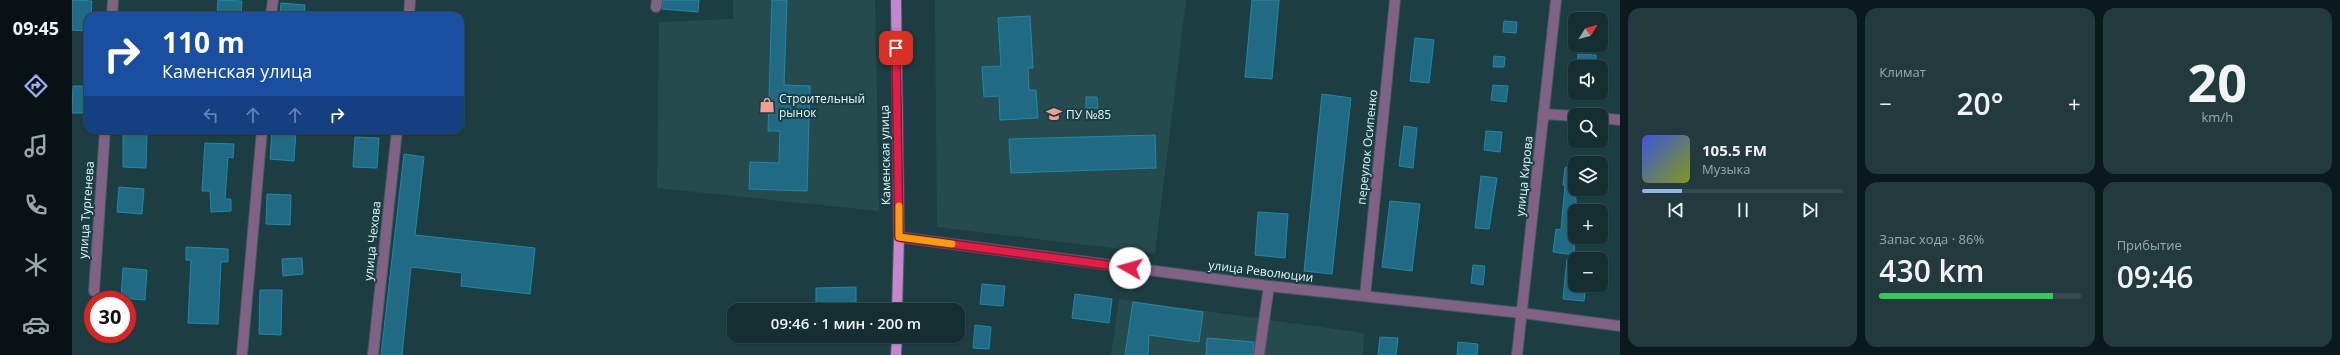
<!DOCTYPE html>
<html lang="ru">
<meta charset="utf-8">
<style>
body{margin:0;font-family:"Open Sans",sans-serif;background:#223a3e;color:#f1f3f6;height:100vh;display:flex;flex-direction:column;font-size:15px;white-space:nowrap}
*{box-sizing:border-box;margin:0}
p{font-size:13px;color:#9da8ac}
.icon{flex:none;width:22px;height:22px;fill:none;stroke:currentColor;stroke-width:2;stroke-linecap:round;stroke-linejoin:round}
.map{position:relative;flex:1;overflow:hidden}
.panel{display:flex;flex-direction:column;gap:8px;padding:8px;background:#0c191c;width:720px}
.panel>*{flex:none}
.hud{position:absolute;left:12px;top:12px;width:380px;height:122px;border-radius:12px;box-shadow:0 1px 3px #0004,0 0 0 1px #344a4d;background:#1a4fa0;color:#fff;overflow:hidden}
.needle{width:26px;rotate:53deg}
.controls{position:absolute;left:1496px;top:12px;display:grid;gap:8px}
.controls a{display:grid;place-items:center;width:40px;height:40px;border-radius:8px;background:#152e32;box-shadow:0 1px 3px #0004,0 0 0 1px #344a4d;font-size:20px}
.speed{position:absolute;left:12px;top:291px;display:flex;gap:8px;font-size:20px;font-weight:700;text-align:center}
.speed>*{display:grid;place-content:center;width:52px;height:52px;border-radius:50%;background:#152e32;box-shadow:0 1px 3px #0004,0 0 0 1px #344a4d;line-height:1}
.speed .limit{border:6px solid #d22;background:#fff;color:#111}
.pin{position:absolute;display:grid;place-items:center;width:34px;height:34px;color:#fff;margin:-17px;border-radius:8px;box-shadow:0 2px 6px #0006}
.me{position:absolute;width:44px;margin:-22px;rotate:277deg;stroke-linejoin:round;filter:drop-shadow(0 0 3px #0008)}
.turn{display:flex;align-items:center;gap:14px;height:84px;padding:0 12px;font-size:18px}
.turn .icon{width:52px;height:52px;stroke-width:2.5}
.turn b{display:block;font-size:28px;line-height:34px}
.lanes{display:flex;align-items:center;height:38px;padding:0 12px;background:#0003;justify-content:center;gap:20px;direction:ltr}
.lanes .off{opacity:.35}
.big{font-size:30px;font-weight:600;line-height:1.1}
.panel .widget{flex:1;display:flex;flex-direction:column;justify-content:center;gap:6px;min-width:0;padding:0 14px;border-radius:12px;background:#223a3e}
.panel .dial{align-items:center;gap:0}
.dial b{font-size:52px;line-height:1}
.song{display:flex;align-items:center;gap:12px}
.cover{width:48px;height:48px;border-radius:6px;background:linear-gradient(135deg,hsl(230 70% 55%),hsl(70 70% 35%))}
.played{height:4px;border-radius:2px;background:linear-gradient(90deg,#95b2f1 20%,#344a4d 20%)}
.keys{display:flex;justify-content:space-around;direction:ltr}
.heat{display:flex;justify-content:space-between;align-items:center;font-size:22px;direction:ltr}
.charge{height:6px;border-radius:3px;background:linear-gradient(90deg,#34c759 86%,#344a4d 0)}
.panel .tiles{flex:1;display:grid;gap:8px;grid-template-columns:repeat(3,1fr)}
.widget:first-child{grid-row:span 2}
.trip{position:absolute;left:655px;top:303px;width:238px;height:40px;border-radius:12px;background:#152e32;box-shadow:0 1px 3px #0004,0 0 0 1px #344a4d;font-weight:600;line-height:40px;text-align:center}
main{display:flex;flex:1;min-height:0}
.tab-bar{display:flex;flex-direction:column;width:72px;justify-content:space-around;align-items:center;background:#081214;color:#9da8ac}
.tab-bar .icon{width:28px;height:28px}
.tab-bar .on{color:#95b2f1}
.tab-bar b{font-size:18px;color:#f1f3f6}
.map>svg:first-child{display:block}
.built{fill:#264b4f}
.building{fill:#206b83;stroke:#2188a8}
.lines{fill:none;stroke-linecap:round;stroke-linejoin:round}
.minor-casing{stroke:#3b5c60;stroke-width:12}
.major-casing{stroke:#3b5c60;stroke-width:12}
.minor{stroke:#816184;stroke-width:10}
.major{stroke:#c886ce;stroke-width:10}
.route-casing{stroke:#92132f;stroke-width:10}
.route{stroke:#e11d48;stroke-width:7}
.slow{stroke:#f59e0b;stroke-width:7}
.labels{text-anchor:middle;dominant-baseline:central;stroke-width:4;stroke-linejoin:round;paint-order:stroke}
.poi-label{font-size:12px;fill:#dffbfe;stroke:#1c3e42;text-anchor:start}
.street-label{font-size:12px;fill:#dffbfe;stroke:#1c3e42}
</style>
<main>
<nav class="tab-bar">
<b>09:45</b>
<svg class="icon on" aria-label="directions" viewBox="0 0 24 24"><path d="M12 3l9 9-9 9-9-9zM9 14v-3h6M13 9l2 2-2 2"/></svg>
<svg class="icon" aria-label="music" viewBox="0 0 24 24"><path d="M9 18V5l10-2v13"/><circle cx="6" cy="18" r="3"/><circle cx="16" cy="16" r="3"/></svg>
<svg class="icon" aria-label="phone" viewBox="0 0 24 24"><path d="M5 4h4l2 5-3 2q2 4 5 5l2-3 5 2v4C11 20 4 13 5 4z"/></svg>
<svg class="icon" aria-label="climate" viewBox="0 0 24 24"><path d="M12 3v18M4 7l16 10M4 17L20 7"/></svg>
<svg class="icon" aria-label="car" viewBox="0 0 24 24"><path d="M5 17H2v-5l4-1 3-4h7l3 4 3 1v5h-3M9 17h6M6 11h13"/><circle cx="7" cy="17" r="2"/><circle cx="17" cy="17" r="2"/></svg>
</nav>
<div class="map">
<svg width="1548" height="355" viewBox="0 0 1548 355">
<rect width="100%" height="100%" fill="#1c3e42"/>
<g class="built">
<polygon points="661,0 803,0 807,211 585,188 587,22 661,19"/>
<polygon points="863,0 1114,0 1083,253 865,227"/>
<polygon points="1047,299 1292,333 1291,355 1039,355"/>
</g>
<g class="building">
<polygon points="0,0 20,1 19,16 16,16 16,31 0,30"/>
<polygon points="146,0 170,1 169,16 145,16"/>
<polygon points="591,0 627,0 626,12 590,9"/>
<polygon points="700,0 715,0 712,85 738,86 735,191 677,189 678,162 707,163 708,131 696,131"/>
<polygon points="1180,0 1207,0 1200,79 1173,77"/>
<polygon points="209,3 233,5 232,16 208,16"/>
<polygon points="958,16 961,68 956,68 957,90 964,90 966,118 928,120 927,96 912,97 910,67 929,66 926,18"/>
<polygon points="1432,21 1445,22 1444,33 1431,32"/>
<polygon points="1343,38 1362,40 1357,83 1338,81"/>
<polygon points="1506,54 1524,55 1523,67 1505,67"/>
<polygon points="1422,56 1433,57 1432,67 1421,67"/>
<polygon points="1421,85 1436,86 1434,102 1419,100"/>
<polygon points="1,86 13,86 12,113 0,113"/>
<polygon points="1250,94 1279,98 1260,274 1232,271"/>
<polygon points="1014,97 1025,97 1026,108 1014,108"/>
<polygon points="1332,126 1345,128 1341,168 1327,166"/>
<polygon points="51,130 75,130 74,168 51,167"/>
<polygon points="200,130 224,131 222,161 198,159"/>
<polygon points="1414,131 1430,132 1428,152 1412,150"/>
<polygon points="1083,135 1084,168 939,173 937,139"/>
<polygon points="283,137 307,138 305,168 281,167"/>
<polygon points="133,143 162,144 161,158 156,157 153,199 159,199 159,211 139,212 138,191 130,191"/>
<polygon points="332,154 352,157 343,235 463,248 458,294 389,286 390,273 339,267 330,355 309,355"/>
<polygon points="1495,167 1503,167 1504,205 1502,255 1481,252 1484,229 1489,230 1493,185 1491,185 1493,168"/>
<polygon points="1409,176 1425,178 1417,229 1403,228"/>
<polygon points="47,187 72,189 70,214 45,212"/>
<polygon points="195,194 219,195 218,225 194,224"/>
<polygon points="1318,201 1348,204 1340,271 1310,267"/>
<polygon points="1186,212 1216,214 1213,258 1183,255"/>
<polygon points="114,247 156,249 156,262 149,262 146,324 116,323 119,260 114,260"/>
<polygon points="230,258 231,274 211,276 210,259"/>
<polygon points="1495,259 1503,259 1503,285 1514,285 1512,301 1491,299"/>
<polygon points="1401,265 1413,266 1411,285 1399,283"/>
<polygon points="51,268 75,270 73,300 49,298"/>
<polygon points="910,284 933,286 931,306 908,304"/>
<polygon points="784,287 784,302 744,304 744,288"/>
<polygon points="188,290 210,290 209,335 187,334"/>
<polygon points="1003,294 1040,299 1037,323 1000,318"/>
<polygon points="1061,302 1131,312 1127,342 1077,335 1076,355 1053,355"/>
<polygon points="903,325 919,327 917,349 901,348"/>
<polygon points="1308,337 1326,338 1324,355 1306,355"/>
<polygon points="1135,338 1182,342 1181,355 1134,355"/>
<polygon points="1386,342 1406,344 1405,355 1385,355"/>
</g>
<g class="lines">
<defs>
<g id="minor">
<polyline points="584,7 585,0"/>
<polyline points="40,16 41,0"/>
<polyline points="199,16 201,0"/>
<polyline points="337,16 338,0"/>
<polyline points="1471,114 1503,116"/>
<polyline points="1529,118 1548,120"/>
<polyline points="827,237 1197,286 1450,313 1548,326"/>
<polyline points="22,291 33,130"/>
<polyline points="1293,296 1323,0"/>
<polyline points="170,355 190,130"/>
<polyline points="301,355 325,130"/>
<polyline points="1187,355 1197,286"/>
<polyline points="1445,355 1484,0"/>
</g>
<g id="major">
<polyline points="824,0 827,237 825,310"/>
<polyline points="824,355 825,336"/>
</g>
</defs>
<use href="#minor" class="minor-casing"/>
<use href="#major" class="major-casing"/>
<use href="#minor" class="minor"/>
<use href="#major" class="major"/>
</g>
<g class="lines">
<defs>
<polyline id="route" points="824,48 827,237 1058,268"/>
</defs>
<use href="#route" class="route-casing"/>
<use href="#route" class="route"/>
<polyline class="slow" points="827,206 827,237 880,244"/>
</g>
<defs>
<symbol id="shop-bare" viewBox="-9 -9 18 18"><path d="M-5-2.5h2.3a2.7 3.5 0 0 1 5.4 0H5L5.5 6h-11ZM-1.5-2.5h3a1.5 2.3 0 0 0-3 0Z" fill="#f59c96" stroke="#1c3e42" stroke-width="2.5" paint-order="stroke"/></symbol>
<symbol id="university-bare" viewBox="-9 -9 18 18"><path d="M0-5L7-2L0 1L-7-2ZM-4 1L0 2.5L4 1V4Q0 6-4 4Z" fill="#f59c96" stroke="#1c3e42" stroke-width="2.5" paint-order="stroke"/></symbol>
</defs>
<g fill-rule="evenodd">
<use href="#shop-bare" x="684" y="94" width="22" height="22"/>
<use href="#university-bare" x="971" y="103" width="22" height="22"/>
</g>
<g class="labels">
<g class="poi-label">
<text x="707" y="98">Строительный<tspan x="707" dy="14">рынок</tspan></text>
<text x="994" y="114">ПУ №85</text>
</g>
<g class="street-label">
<text transform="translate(1295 147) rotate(-84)">переулок Осипенко</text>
<text transform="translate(813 155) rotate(-91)">Каменская улица</text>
<text transform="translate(1452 176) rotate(-84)">улица Кирова</text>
<text transform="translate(14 210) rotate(-86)">улица Тургенева</text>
<text transform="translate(300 241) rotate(-84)">улица Чехова</text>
<text transform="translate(1189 271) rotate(7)">улица Революции</text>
</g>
</g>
</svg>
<div class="controls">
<a><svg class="needle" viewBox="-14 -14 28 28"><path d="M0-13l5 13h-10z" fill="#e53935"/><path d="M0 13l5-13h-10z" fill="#9da8ac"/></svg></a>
<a><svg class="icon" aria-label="sound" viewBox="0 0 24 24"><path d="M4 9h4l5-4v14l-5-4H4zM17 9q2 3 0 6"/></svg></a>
<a><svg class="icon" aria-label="search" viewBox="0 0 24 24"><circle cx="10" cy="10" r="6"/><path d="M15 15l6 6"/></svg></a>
<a><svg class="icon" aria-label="layers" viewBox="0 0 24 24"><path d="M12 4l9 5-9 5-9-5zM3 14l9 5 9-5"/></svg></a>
<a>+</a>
<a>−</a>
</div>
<div class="speed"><div class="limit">30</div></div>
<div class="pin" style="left:824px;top:48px;background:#d93025"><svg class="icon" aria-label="arrive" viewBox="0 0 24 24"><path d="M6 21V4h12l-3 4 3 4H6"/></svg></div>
<svg class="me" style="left:1058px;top:268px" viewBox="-20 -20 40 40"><circle r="19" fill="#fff"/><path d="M0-13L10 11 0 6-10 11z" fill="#e11d48"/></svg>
<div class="trip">09:46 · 1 мин · 200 m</div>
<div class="hud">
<div class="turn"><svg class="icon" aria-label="right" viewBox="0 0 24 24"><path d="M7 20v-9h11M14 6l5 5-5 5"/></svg><div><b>110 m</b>Каменская улица</div></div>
<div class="lanes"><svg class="icon off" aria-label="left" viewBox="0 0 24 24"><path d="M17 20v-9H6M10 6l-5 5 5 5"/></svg><svg class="icon off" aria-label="ahead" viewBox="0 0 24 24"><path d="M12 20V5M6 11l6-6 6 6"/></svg><svg class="icon off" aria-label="ahead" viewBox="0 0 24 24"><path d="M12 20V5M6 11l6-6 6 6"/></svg><svg class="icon" aria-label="right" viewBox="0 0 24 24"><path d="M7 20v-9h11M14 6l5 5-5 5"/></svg></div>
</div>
</div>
<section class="panel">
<div class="tiles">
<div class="widget">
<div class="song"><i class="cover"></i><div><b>105.5 FM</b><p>Музыка</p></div></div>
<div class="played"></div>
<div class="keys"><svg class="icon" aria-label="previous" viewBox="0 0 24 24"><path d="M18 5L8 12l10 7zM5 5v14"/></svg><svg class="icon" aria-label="pause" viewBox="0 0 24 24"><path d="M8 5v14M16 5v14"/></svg><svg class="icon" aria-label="next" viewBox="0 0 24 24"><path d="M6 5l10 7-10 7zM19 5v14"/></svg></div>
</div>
<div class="widget"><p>Климат</p>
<div class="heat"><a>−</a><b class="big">20°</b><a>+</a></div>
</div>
<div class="widget dial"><b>20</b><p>km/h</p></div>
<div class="widget"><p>Запас хода · 86%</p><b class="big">430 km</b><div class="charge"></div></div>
<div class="widget"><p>Прибытие</p><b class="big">09:46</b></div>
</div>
</section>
</main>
